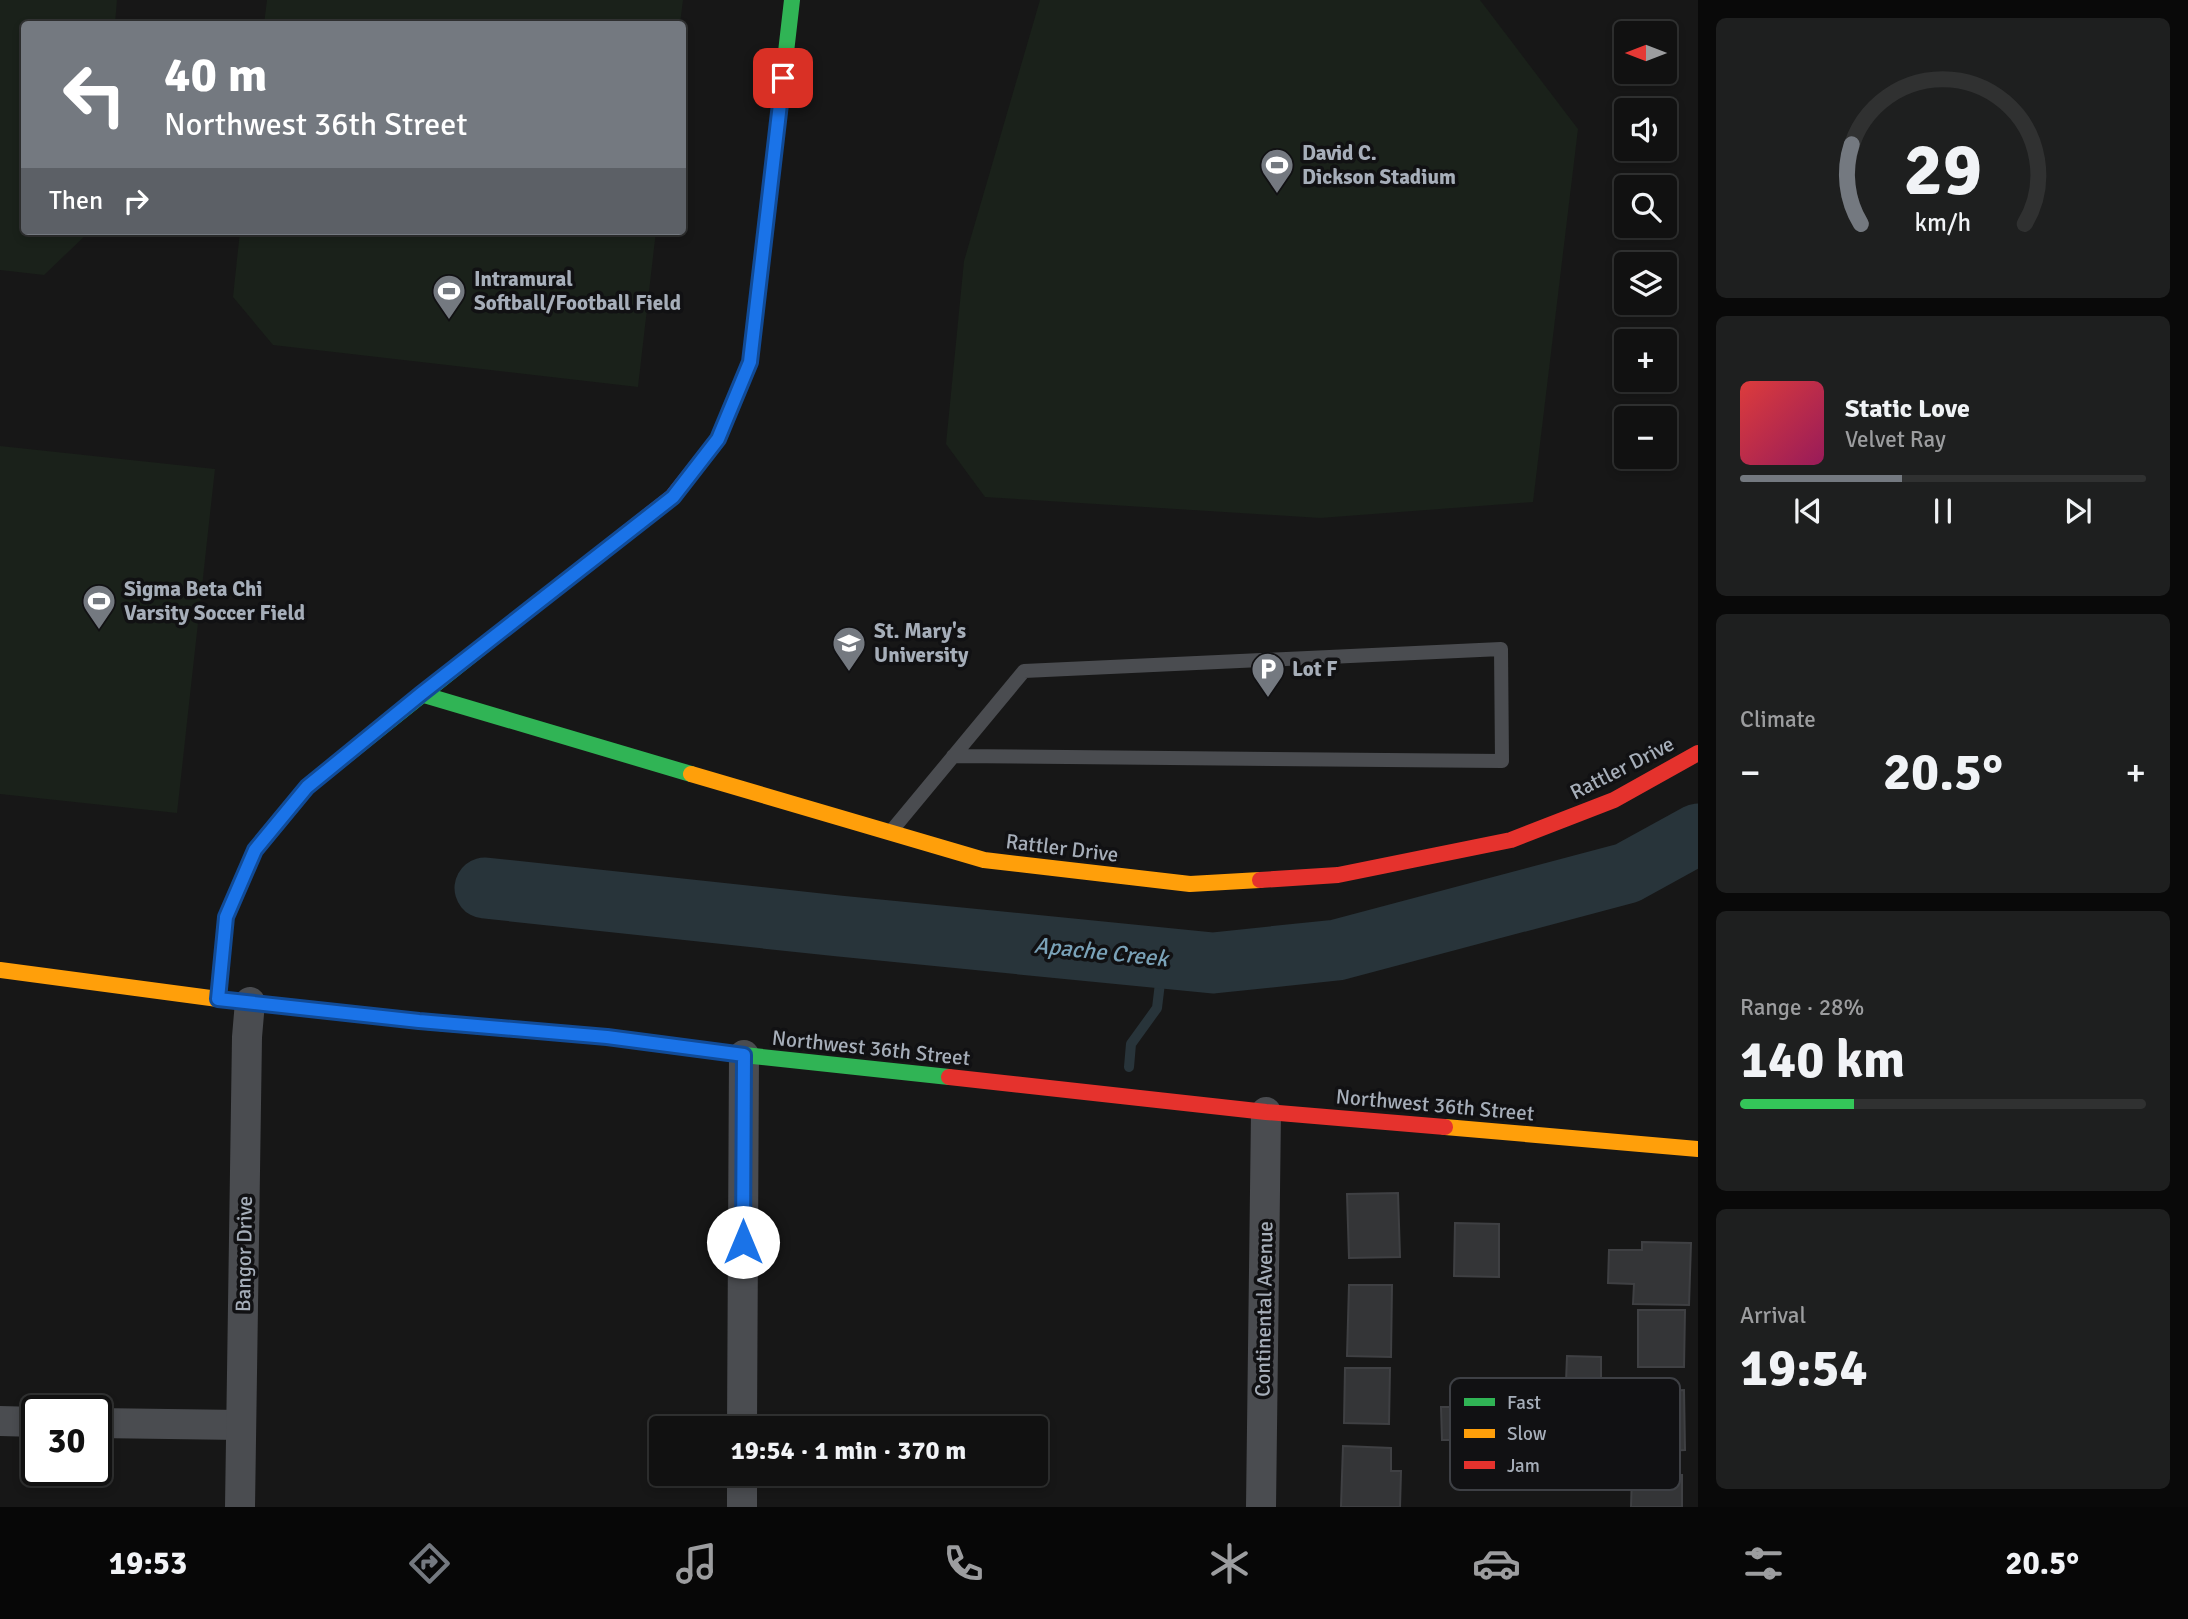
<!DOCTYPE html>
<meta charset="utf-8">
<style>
body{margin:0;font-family:Signika,sans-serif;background:#1e1f1f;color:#f1f3f6;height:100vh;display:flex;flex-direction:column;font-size:26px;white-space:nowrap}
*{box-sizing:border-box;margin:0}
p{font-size:23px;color:#9c9d9f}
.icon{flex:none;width:38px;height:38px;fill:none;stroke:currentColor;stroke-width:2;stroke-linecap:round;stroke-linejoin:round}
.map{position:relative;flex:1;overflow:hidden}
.panel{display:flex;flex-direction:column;gap:18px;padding:18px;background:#090909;width:490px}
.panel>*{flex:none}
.hud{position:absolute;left:21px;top:21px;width:665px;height:214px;border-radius:7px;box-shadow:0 4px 10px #0003,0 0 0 2px #303131;background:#747980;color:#fff;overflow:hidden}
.needle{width:46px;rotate:270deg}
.controls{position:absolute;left:1614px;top:21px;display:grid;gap:14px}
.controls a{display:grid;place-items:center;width:63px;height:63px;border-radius:7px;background:#111;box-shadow:0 4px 10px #0003,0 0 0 2px #303131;font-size:35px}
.speed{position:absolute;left:21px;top:1395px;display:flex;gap:14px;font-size:35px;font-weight:700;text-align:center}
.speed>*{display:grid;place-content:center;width:91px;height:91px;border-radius:50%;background:#111;box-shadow:0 4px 10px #0003,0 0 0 2px #303131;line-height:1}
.speed .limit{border:4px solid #111;border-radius:10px;background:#fff;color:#111}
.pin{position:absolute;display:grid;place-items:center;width:60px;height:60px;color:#fff;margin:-30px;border-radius:14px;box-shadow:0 4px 10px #0006}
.me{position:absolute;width:77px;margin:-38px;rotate:0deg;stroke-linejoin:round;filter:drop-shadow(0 0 5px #0008)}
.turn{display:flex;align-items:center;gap:24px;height:147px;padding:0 28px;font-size:32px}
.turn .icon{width:91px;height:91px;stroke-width:2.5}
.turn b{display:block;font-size:49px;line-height:60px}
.then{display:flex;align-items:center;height:66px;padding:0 28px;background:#0003;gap:14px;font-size:26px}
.big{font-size:52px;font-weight:700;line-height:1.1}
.panel .card{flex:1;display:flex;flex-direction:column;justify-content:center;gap:10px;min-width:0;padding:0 24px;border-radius:10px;background:#1e1f1f}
.panel .dial{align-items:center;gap:0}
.dial svg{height:182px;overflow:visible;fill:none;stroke:#303131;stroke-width:7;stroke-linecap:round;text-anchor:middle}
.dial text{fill:#f1f3f6;stroke:none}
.song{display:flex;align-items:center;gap:21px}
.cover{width:84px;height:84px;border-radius:10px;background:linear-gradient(135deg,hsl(0 70% 55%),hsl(330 70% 35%))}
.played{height:7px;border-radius:4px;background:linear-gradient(90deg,#747980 40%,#303131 40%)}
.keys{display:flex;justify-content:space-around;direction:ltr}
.heat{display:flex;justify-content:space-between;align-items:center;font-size:38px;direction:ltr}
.charge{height:10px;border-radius:5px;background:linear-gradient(90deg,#34c759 28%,#303131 0)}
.trip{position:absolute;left:649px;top:1416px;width:399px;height:70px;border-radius:7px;background:#111;box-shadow:0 4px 10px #0003,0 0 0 2px #303131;font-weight:700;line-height:70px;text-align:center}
.dock{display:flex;height:112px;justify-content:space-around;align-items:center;background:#070707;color:#9c9d9f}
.dock .icon{width:49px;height:49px}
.dock .current{color:#747980}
.dock b{font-size:32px;color:#f1f3f6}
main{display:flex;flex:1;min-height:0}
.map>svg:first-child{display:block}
.garden{fill:#1a211a}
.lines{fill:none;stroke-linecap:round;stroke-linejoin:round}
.stream{stroke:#28343a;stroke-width:10}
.river{stroke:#28343a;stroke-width:61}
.building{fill:#343537;stroke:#3f4043;stroke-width:2}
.lane{stroke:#4a4c50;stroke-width:14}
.street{stroke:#4a4c50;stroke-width:30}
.fast{stroke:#30b455;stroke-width:16}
.slow{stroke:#ff9f0a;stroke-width:16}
.jam{stroke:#e5322d;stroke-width:16}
.route-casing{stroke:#114b97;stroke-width:18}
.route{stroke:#1a73e8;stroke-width:12}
.labels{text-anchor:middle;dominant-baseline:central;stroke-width:7;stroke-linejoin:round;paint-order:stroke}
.poi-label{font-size:21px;font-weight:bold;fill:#a6aeb9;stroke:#111113;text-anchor:start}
.street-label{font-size:21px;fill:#a6aeb9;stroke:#111113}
.water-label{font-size:23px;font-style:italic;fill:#7aa2b8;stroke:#111113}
.key{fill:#111113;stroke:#3e4045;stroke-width:2}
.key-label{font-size:19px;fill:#a6aeb9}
</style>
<main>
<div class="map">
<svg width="1698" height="1507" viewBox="0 0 1698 1507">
<rect width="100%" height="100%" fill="#171717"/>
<g class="garden">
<polygon points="0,0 117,0 115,24 24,24 24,231 90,231 44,275 0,270"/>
<polygon points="267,0 683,0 680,24 264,24"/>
<polygon points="1040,0 1480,0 1578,129 1533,502 1320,518 985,497 946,444 964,261"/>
<polygon points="240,231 656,231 638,387 273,345 233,297"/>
<polygon points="0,446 215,469 177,813 0,794"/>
</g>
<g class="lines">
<polyline class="stream" points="1129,1067 1131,1044 1157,1008 1163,958"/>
<polyline class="river" points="485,888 839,926 1213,963 1337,950 1627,873 1698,834"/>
</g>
<g class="building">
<polygon points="1398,1193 1400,1257 1349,1258 1347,1194"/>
<polygon points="1455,1223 1499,1224 1499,1277 1454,1276"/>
<polygon points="1642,1242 1691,1243 1689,1305 1633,1304 1634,1284 1608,1283 1609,1250 1642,1250"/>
<polygon points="1349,1285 1392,1285 1391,1357 1347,1356"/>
<polygon points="1638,1310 1685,1310 1684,1367 1638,1367"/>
<polygon points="1567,1356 1601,1357 1601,1383 1566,1382"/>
<polygon points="1345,1368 1390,1368 1389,1424 1344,1423"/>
<polygon points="1684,1390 1685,1450 1642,1452 1640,1392"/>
<polygon points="1441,1407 1475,1407 1475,1440 1442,1440"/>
<polygon points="1343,1446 1391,1448 1391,1471 1401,1471 1400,1507 1341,1507"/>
<polygon points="1632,1474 1682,1475 1682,1507 1631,1507"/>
</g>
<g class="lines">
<polyline class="lane" points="893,829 1024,671 1501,649 1502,761 953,756"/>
<g class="street">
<polyline points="0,1421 37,1422"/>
<polyline points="96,1423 241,1425"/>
<polyline points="742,1428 744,1055"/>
<polyline points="240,1507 247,1037 250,1002"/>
<polyline points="742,1507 742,1474"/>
<polyline points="1261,1507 1266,1112"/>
</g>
<g class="fast">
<polyline points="767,217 792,0"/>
<polyline points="421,694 691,774"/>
<polyline points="218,999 226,917 255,850 307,787 507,627"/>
<polyline points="427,1022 607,1037 744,1055 949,1077"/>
</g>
<g class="slow">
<polyline points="691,774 984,860 1190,884 1260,880"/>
<polyline points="0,970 218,999 427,1022"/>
<polyline points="1445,1127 1698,1149"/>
</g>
<g class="jam">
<polyline points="507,627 672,497 718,439 750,362 767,217"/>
<polyline points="1260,880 1338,875 1511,840 1614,800 1698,753"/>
<polyline points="949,1077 1266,1112 1445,1127"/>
</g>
</g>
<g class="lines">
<defs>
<polyline id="route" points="743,1242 744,1055 607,1037 419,1021 218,999 226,917 255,850 307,787 421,694 673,497 718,439 750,362 783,78"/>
</defs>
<use href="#route" class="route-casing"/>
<use href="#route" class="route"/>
</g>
<defs>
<symbol id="stadium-pin" viewBox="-11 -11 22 30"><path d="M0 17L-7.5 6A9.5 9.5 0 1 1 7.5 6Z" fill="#747980" stroke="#111113"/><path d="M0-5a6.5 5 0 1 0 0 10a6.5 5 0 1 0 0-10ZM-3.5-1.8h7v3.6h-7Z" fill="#fff"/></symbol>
<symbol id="university-pin" viewBox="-11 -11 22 30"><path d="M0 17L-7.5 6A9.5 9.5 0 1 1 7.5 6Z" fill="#747980" stroke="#111113"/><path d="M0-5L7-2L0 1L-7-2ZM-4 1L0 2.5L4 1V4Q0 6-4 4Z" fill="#fff"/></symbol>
<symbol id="parking-pin" viewBox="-11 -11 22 30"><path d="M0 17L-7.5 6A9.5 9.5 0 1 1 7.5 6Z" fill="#747980" stroke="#111113"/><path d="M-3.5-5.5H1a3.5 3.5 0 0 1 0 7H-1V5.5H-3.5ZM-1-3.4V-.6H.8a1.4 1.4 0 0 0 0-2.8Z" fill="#fff"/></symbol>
</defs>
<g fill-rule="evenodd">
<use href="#stadium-pin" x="1258" y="146" width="38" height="52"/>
<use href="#stadium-pin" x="430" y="272" width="38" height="52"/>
<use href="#stadium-pin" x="80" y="582" width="38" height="52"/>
<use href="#university-pin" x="830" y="624" width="38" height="52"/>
<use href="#parking-pin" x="1249" y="650" width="38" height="52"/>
</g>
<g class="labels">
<g class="poi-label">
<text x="1302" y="153">David C.<tspan x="1302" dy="24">Dickson Stadium</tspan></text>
<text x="474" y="279">Intramural<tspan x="474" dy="24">Softball/Football Field</tspan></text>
<text x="124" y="589">Sigma Beta Chi<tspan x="124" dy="24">Varsity Soccer Field</tspan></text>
<text x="874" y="631">St. Mary's<tspan x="874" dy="24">University</tspan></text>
<text x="1292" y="669">Lot F</text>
</g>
<g class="street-label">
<text transform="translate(1622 768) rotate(-27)">Rattler Drive</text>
<text transform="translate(1062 848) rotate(7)">Rattler Drive</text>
<text transform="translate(871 1048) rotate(6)">Northwest 36th Street</text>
<text transform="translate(1435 1105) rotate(5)">Northwest 36th Street</text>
<text transform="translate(244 1254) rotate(-89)">Bangor Drive</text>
<text transform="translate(1264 1309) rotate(-89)">Continental Avenue</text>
</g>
<g class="water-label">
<text transform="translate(1101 952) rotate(6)">Apache Creek</text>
</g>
</g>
<rect x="1450" y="1378" width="230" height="112" rx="10" class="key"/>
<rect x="1464" y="1398" width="31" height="8" fill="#30b455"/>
<rect x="1464" y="1429" width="31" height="9" fill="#ff9f0a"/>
<rect x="1464" y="1461" width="31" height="8" fill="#e5322d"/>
<g class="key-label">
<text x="1507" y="1409">Fast</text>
<text x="1507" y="1440">Slow</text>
<text x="1507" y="1472">Jam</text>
</g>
</svg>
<div class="controls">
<a><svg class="needle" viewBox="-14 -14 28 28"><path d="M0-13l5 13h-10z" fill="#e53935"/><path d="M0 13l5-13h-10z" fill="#9c9d9f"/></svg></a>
<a><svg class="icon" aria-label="sound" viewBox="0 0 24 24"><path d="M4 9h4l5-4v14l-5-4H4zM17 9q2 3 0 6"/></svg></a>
<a><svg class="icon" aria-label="search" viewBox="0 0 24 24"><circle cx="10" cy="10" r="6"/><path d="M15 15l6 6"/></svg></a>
<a><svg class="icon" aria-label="layers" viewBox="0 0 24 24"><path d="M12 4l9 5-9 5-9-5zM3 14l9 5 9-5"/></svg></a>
<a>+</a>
<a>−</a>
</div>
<div class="speed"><div class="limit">30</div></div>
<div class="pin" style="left:783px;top:78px;background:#d93025"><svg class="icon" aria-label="arrive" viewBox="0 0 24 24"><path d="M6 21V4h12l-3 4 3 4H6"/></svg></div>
<svg class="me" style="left:743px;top:1242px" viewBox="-20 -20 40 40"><circle r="19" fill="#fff"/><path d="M0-13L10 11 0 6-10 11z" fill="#1a73e8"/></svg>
<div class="trip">19:54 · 1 min · 370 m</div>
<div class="hud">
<div class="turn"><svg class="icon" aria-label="left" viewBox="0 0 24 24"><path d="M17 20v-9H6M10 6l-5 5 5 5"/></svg><div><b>40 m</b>Northwest 36th Street</div></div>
<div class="then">Then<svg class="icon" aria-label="right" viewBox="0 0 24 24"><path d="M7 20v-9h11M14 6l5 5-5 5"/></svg></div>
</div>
</div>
<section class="panel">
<div class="card dial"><svg viewBox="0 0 100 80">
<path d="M14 69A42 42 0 1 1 86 69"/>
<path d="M14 69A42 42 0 0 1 10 34" stroke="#747980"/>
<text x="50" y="56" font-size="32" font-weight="700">29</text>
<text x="50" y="72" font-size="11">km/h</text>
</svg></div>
<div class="card">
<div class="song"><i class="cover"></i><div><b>Static Love</b><p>Velvet Ray</p></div></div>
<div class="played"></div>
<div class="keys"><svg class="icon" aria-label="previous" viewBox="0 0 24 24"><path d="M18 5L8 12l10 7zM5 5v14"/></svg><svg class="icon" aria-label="pause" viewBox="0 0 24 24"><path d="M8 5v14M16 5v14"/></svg><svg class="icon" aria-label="next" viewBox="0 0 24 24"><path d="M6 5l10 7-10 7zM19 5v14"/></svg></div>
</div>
<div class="card"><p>Climate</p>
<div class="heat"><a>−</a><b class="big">20.5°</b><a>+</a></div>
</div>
<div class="card"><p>Range · 28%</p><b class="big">140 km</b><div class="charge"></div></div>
<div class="card"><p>Arrival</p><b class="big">19:54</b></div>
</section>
</main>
<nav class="dock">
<b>19:53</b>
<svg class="icon current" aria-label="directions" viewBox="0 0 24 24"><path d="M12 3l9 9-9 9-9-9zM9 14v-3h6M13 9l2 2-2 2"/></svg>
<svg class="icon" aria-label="music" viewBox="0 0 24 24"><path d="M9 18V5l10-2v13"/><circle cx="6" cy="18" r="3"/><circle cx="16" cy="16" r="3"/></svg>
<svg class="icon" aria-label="phone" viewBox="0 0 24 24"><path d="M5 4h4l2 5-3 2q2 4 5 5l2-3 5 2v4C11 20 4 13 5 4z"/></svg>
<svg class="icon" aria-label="climate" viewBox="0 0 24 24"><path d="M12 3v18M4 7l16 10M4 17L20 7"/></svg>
<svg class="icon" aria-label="car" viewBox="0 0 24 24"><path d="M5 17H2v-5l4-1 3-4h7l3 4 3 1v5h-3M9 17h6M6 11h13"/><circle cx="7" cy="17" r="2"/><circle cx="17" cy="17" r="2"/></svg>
<svg class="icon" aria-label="filters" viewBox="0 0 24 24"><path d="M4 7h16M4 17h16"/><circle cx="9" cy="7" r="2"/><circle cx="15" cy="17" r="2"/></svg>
<b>20.5°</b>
</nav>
